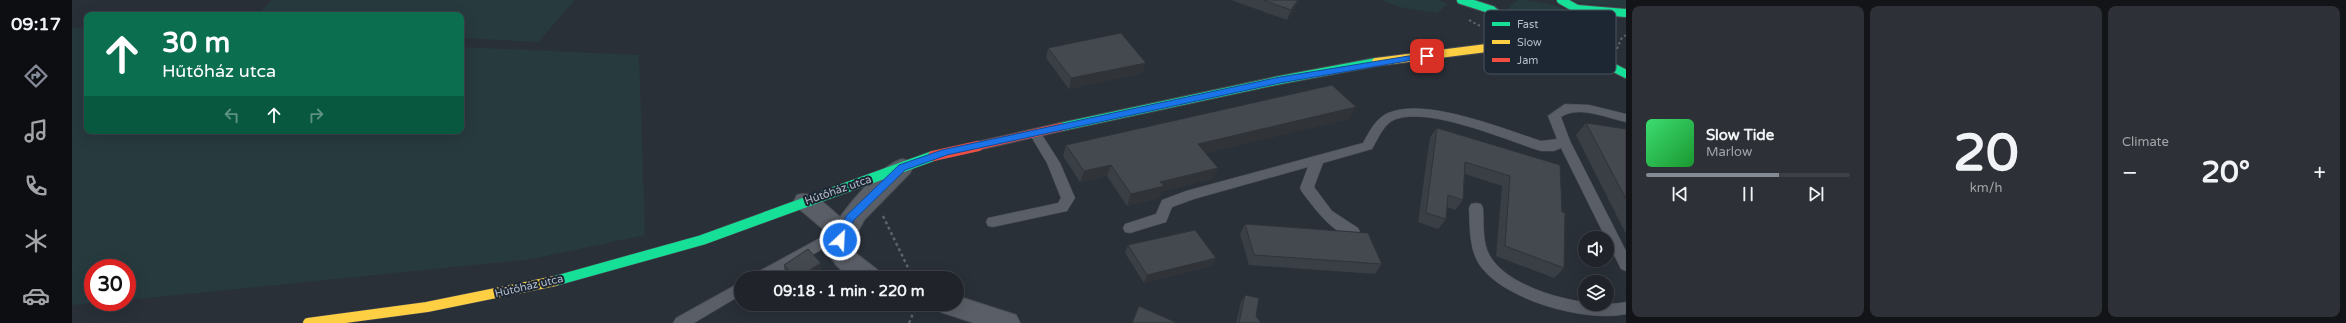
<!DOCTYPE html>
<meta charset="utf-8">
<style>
body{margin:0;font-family:"Varela Round",sans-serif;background:#2d3036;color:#f1f3f6;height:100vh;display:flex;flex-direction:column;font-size:15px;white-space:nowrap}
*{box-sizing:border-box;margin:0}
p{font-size:13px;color:#a2a4a8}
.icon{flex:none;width:22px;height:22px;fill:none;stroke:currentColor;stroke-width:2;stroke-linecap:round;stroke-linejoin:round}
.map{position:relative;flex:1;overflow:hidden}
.drawer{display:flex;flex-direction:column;gap:6px;padding:6px;background:#121417;width:720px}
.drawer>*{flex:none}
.hud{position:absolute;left:12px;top:12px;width:380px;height:122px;border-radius:8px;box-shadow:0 4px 16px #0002,0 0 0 1px #3d4147;background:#0b6e4f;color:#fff;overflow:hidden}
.fabs{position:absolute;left:1506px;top:231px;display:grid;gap:8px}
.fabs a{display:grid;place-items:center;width:36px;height:36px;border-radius:50%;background:#20242a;box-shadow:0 4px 16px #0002,0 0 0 1px #3d4147;font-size:20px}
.speed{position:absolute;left:12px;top:259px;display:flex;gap:8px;font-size:20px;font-weight:700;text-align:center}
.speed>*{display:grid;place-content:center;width:52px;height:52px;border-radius:50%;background:#20242a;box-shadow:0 4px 16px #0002,0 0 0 1px #3d4147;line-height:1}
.speed .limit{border:6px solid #d22;background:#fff;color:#111}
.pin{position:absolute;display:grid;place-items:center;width:34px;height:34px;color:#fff;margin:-17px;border-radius:8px;box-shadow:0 2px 6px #0006}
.me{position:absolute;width:44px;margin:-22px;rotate:25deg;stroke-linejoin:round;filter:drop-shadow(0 0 3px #0008)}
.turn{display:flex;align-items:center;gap:14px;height:84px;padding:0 12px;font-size:18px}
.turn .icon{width:52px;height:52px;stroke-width:2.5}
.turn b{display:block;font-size:28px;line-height:34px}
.lanes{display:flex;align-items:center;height:38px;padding:0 12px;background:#0003;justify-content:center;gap:20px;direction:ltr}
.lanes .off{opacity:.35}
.big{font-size:30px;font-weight:700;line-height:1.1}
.drawer .widget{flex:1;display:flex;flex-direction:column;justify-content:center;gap:6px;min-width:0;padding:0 14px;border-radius:8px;background:#2d3036}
.drawer .dial{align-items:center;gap:0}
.dial b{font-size:52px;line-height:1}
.song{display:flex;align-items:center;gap:12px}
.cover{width:48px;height:48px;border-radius:6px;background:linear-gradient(135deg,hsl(140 70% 55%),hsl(130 70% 35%))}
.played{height:4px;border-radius:2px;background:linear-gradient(90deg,#848b96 65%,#3d4147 65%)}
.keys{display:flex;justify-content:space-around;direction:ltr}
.heat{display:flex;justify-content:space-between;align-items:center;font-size:22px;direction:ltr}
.drawer .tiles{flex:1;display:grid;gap:6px;grid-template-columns:repeat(3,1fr)}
.trip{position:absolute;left:662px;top:271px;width:230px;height:40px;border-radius:20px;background:#20242a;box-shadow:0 4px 16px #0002,0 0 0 1px #3d4147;font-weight:700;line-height:40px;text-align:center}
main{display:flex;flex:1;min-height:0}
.tabs{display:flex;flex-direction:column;width:72px;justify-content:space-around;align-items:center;background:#0d0e11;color:#a2a4a8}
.tabs .icon{width:28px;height:28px}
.tabs .active{color:#848b96}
.tabs b{font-size:18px;color:#f1f3f6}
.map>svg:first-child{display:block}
.green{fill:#273a3e}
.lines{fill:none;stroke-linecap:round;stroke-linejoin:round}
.lane-casing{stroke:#484c53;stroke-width:1}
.street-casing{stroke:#484c53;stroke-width:2}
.fast-far1-casing{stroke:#484c53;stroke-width:10}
.fast-casing{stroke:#484c53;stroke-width:11}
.slow-far1-casing{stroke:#484c53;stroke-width:10}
.slow-casing{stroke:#484c53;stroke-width:11}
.jam-far1-casing{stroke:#484c53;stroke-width:10}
.jam-casing{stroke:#484c53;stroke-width:11}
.path-far1{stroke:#5d636a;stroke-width:2;stroke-dasharray:2.5 2.5;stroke-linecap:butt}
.path{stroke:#5d636a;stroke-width:2.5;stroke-dasharray:3 3;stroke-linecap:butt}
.lane{fill:#5a5e66;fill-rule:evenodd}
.street{fill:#5a5e66;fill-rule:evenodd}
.fast-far1{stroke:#16e098;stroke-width:8}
.fast{stroke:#16e098;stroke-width:10}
.slow-far1{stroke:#ffcf43;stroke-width:8}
.slow{stroke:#ffcf43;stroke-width:10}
.jam-far1{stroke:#f24e42;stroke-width:8}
.jam{stroke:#f24e42;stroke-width:10}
.wall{fill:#3a3f45}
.shaded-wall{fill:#303338}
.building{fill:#444950;stroke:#303338}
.route{fill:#1a73e8;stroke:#114b97}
.labels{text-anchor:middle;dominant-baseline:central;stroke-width:4;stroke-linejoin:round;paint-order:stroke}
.street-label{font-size:11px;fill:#b4bcc9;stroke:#1d2633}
.key{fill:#1d2633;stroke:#4a5360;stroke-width:1}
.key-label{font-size:11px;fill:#b4bcc9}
</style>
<main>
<nav class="tabs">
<b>09:17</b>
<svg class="icon active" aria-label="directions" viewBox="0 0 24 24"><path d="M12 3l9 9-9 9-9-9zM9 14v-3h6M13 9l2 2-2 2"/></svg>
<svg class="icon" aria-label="music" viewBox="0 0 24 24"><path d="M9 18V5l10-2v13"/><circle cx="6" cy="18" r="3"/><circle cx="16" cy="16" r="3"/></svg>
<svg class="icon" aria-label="phone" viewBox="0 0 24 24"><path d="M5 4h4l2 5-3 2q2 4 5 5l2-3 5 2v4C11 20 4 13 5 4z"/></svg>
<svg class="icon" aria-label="climate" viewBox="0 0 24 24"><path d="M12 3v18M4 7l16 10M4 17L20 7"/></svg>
<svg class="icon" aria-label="car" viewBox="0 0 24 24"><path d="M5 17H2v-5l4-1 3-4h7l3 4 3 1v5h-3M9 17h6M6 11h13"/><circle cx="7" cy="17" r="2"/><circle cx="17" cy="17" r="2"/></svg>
</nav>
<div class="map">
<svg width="1554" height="323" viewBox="0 0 1554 323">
<rect width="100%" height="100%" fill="#2a3038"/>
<g class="green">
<polygon points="200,0 503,0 466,42 389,38 389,15 185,15"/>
<polygon points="1309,0 1367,0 1376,4 1365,13 1327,7"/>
<path d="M1446 0C1459 0 1512 5 1503 29 1484 42 1451 28 1438 11V6Z"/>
<polygon points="1501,0 1554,0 1554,7 1508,3"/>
<polygon points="0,28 15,29 15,131 389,131 389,47 567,55 573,235 460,259 55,300 55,268 21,268 21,302 31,302 0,305"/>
</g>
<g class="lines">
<defs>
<g id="lane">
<path d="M1493 104 1517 105 1554 114V122C1535 118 1506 105 1489 117L1498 141 1554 251V271L1549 269 1489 148 1482 151H1469C1434 140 1359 107 1324 119 1312 123 1306 139 1300 149L1251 163 1242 187 1260 211 1286 228 1288 232 1286 236C1266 242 1240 205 1230 192L1228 188 1236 167 1122 199 1100 207 1094 222 1058 233 1053 232 1051 228 1053 224 1084 214 1090 200 1114 191 1291 143C1297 132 1304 118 1316 113 1354 97 1431 129 1469 141L1485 139 1476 116Z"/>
<polygon points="963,129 967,130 988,163 1003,198 995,211 921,227 916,226 914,222 916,218 986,203 989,198 975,163 957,133"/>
<path d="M1404 203 1409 204 1411 208C1412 223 1410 243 1418 256 1438 291 1519 310 1554 302V314C1515 323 1430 300 1407 264 1397 248 1398 227 1397 208L1399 204Z"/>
<polygon points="770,226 775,227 777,231 775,235 700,278 680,278 682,274"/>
<polygon points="669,282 669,295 622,323 601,323 604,318"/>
</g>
<g id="street">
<path d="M1430 14 1437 16 1441 34C1434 45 1425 56 1411 52L1408 48 1422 33 1421 20 1423 16Z"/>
<path d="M830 159 838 161 841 167 838 173 792 220 778 247C787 259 807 267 812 278H778L764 265 753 248 758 235 725 207 722 201 725 195C742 190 755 206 768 217 781 199 810 165 830 159Z"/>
<polygon points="885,296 944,315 948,323 902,323 869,312 865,304 885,304"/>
</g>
<g id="fast-far1">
<polyline points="1389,0 1420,10 1441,27 1473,39 1495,42 1516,36 1519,23 1505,9 1489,0"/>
<polyline points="1505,9 1554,13"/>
<polyline points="1491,42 1554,74"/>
<polyline points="989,127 1208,80 1304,62"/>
</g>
<polyline id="fast" points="483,281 630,240 861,156"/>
<polyline id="slow-far1" points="1304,62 1478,40"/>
<polyline id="slow" points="236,323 355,307 483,281"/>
<polyline id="jam-far1" points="901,147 989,127"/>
<polyline id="jam" points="861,156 906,146"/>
</defs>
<use href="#lane" class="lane-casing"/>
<use href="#street" class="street-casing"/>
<use href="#fast-far1" class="fast-far1-casing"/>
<use href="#fast" class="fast-casing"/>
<use href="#slow-far1" class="slow-far1-casing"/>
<use href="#slow" class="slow-casing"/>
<use href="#jam-far1" class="jam-far1-casing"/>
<use href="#jam" class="jam-casing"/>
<g class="path-far1">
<polyline points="1397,20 1410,27"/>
<polyline points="1545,49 1549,39 1554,35"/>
</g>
<g class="path">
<polyline points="811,216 841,278"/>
<polyline points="837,323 845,304"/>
</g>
<use href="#lane" class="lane"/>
<use href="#street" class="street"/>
<use href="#fast-far1" class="fast-far1"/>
<use href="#fast" class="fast"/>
<use href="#slow-far1" class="slow-far1"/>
<use href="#slow" class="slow"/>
<use href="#jam-far1" class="jam-far1"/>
<use href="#jam" class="jam"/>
</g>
<g class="wall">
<polygon points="1159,0 1228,0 1215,20"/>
<polygon points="976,48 1071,73 997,89 974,58"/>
<polygon points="1277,119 1133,153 1146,168 1140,179 1090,191 1087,198 1055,206 1035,176 1008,182 991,156 994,145"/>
<polygon points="1514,123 1554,129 1554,234 1504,135"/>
<polygon points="1365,128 1488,165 1492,268 1482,278 1424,256 1430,186 1393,174 1391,200 1383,210 1375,207 1374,219 1366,229 1346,222 1358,137"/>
<polygon points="1173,224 1310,264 1303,274 1177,265 1168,234"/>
<polygon points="1056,245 1144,258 1140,266 1072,283 1053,253"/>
<polygon points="749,263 749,273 742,278 716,278 713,275 712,265"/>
<polygon points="1173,295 1184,316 1189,323 1164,323 1169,302"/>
</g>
<g class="shaded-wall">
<polygon points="1226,0 1228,0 1215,20 1219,10"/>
<polygon points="1074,63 1071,73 997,89 999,78"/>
<polygon points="1284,107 1277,119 1121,156 1126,144"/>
<polygon points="1039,165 1035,176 1008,182 1012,171"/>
<polygon points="1146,168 1140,179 1090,191 1087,198 1055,206 1059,194 1088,182"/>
<polygon points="1144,258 1140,266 1072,283 1075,275"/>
<polygon points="749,263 749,273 742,278 725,278"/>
</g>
<g class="building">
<polygon points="1191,0 1226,0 1219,10"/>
<polygon points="1049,33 1074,63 999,78 976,48"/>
<polygon points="1260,85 1284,107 1126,144 1146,168 1088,182 1092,186 1059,194 1039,165 1012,171 994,145"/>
<polygon points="1514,123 1554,129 1554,199"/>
<polygon points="1365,128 1488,165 1490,212 1493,213 1492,268 1433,246 1438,176 1393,162 1391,200 1376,195 1374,219 1354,213"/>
<polygon points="1173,224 1296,233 1310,264 1182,255"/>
<polygon points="1123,230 1144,258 1075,275 1056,245"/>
<polygon points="736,249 749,263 725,278 724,278 712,265"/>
<polygon points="1173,295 1187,298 1184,316 1189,323 1167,323"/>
<polygon points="1067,306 1103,322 1103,323 1060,323"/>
</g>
<polygon class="route" points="1355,53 1359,56 1358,57 1208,83 875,155 833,170 782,220 771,242 764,242 763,240 765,231 775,215 827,165 870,150 1208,77"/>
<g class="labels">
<g class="street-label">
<text transform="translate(766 190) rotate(-19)">Hűtőház utca</text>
<text transform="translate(457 286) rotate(-13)">Hűtőház utca</text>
</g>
</g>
<rect x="1412" y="10" width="132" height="64" rx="6" class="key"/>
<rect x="1420" y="22" width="18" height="4" fill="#16e098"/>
<rect x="1420" y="40" width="18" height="4" fill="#ffcf43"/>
<rect x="1420" y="58" width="18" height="4" fill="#f24e42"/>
<g class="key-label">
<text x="1445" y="28">Fast</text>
<text x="1445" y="46">Slow</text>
<text x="1445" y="64">Jam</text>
</g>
</svg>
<div class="fabs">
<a><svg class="icon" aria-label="sound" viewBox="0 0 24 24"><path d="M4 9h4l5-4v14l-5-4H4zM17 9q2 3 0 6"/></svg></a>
<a><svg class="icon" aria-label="layers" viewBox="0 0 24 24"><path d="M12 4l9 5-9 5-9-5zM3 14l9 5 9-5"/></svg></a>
</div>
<div class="speed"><div class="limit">30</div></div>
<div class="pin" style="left:1355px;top:56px;background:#d93025"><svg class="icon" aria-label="arrive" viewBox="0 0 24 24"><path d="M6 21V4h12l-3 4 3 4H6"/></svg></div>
<svg class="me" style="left:768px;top:240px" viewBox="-20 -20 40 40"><circle r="17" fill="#1a73e8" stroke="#fff" stroke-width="3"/><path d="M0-11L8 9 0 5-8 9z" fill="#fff"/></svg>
<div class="trip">09:18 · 1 min · 220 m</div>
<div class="hud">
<div class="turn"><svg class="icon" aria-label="ahead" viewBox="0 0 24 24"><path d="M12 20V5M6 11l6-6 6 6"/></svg><div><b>30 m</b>Hűtőház utca</div></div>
<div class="lanes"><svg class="icon off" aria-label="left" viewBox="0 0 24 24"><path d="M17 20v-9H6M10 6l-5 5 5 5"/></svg><svg class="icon" aria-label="ahead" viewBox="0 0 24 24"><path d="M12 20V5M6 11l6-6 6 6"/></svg><svg class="icon off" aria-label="right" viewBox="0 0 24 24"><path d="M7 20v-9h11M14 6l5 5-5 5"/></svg></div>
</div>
</div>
<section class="drawer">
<div class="tiles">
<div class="widget">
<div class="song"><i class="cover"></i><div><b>Slow Tide</b><p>Marlow</p></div></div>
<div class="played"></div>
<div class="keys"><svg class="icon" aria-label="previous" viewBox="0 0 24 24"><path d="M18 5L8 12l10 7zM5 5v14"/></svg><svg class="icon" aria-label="pause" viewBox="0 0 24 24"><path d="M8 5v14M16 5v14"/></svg><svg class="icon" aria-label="next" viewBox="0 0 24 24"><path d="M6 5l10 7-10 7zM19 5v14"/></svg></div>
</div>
<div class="widget dial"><b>20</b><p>km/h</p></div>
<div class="widget"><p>Climate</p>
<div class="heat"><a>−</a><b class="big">20°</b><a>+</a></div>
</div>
</div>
</section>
</main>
